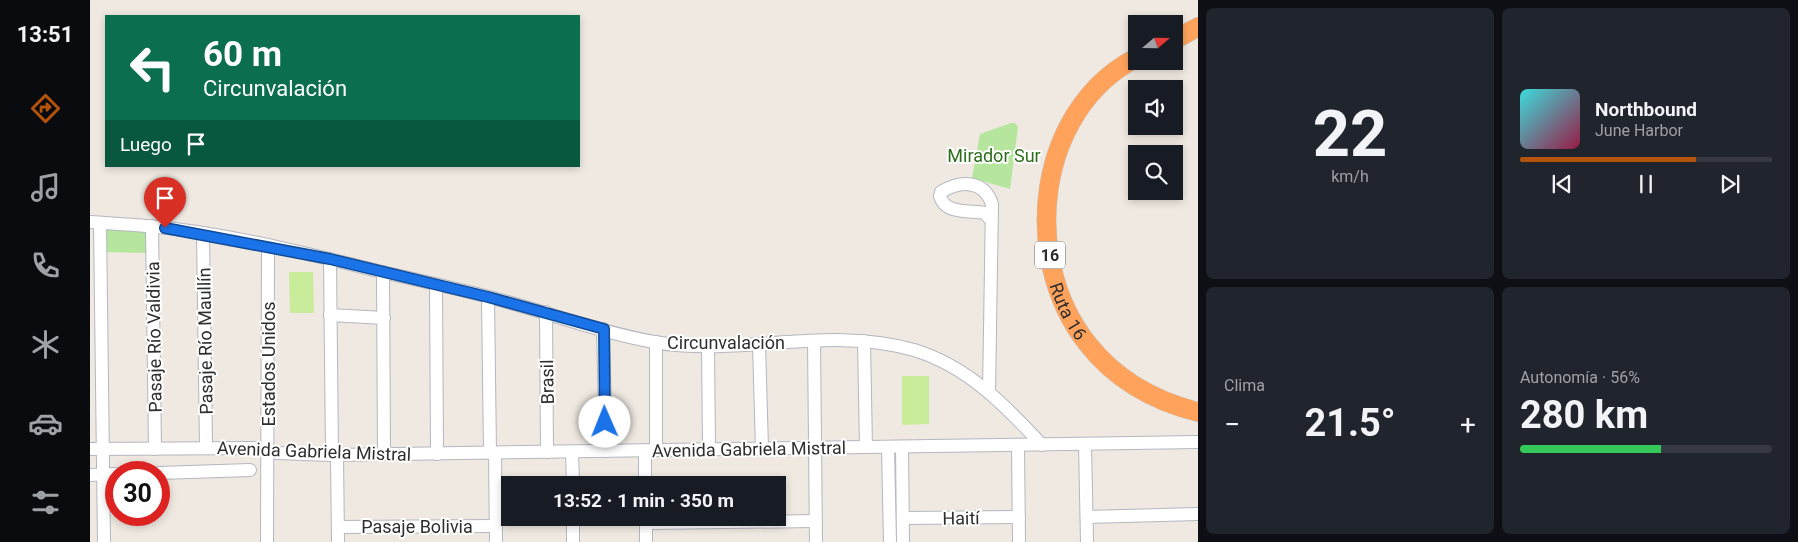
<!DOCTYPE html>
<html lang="es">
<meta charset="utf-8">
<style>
body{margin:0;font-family:Roboto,sans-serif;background:#20242c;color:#f1f3f6;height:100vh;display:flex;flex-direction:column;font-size:19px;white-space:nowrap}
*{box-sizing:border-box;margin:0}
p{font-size:16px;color:#9ea1a6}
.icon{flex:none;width:28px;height:28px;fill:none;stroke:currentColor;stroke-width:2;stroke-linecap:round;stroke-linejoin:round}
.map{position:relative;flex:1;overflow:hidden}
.side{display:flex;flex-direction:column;gap:8px;padding:8px;background:#0d0f14;width:600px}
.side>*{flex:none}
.top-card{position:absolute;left:15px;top:15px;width:475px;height:152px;border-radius:0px;box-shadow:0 2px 8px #0003;background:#0b6e4f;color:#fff;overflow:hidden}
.needle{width:32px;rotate:70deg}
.buttons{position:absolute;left:1038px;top:15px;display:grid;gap:10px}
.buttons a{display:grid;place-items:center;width:55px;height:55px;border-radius:0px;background:#171b24;box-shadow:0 2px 8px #0003;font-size:25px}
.speed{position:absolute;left:15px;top:461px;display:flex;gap:10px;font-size:25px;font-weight:700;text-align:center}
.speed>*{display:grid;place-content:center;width:65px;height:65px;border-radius:50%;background:#171b24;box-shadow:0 2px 8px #0003;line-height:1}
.speed .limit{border:8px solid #d22;background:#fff;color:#111}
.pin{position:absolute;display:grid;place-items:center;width:42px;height:42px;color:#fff;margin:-51px -21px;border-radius:50% 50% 50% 0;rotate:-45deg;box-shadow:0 0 5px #0007}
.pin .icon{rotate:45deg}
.me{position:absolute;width:55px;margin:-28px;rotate:359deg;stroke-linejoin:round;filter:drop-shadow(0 0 4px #0008)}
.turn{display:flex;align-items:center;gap:18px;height:105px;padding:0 15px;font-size:22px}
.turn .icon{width:65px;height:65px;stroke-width:2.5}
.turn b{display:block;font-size:35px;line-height:42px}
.then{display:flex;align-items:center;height:48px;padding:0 15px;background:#0003;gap:10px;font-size:19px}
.big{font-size:38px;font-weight:700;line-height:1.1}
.side .tile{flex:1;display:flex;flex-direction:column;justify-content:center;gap:8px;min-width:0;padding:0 18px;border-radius:8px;background:#20242c}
.side .dial{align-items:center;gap:0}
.dial b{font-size:65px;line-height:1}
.song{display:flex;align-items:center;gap:15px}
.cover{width:60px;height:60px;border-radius:8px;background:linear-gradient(135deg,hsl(180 70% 55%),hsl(340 70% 35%))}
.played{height:5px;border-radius:2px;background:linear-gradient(90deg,#b45309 70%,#363941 70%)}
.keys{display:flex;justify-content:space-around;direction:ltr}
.heat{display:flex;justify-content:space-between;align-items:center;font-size:28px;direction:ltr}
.charge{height:8px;border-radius:4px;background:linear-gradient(90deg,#34c759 56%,#363941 0)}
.side .tiles{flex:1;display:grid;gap:8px;grid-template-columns:repeat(2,1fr)}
.trip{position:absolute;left:411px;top:476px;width:285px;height:50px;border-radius:0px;background:#171b24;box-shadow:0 2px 8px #0003;font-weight:700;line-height:50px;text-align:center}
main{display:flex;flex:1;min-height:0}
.tabs{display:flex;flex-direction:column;width:90px;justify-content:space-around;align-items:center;background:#090b0e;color:#9ea1a6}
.tabs .icon{width:35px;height:35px}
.tabs .selected{color:#b45309}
.tabs b{font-size:22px;color:#f1f3f6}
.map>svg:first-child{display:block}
.green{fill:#b6e59e}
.pitch{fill:#c9ec9a}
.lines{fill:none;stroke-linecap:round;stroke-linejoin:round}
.minor-casing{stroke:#b4b7c1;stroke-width:14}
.highway-casing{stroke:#c9c9c9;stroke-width:20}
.minor{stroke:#fff;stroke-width:12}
.highway{stroke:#ffa35c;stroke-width:19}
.route-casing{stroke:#114b97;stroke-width:12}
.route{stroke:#1a73e8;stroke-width:9}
.labels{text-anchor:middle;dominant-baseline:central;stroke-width:4;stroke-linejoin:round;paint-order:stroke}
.shield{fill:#fff;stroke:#6d6d6d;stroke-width:1}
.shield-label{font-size:16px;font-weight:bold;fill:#2e2e2e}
.park-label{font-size:18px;fill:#2c6e1b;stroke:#fff}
.street-label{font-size:18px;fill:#2e2e2e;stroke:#fff}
</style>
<main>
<nav class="tabs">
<b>13:51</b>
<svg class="icon selected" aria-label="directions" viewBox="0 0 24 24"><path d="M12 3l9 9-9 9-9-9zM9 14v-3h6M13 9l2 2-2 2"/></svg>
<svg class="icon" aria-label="music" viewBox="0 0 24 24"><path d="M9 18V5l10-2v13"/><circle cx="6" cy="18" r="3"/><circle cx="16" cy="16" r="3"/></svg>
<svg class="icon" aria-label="phone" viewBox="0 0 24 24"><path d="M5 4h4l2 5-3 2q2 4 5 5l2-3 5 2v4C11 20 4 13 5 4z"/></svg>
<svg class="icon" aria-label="climate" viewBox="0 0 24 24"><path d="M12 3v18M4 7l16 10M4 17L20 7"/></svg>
<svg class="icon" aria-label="car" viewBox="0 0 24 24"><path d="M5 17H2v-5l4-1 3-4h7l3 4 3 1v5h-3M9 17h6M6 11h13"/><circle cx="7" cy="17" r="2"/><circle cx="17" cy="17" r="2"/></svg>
<svg class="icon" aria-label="filters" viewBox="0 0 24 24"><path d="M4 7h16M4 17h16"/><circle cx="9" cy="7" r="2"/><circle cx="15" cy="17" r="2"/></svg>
</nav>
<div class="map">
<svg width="1108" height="542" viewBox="0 0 1108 542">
<rect width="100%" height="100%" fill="#efe9e1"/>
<g class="green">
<polygon points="921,123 925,123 928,127 920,189 882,178 890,134"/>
<polygon points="15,228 58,228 58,253 15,252"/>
</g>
<g class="pitch">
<polygon points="199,272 223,272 224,313 200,313"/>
<polygon points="812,376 839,376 839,424 812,425"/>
</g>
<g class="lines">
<defs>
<g id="minor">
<path d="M0 222C28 224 57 225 85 229 155 238 224 255 292 272 328 280 364 288 399 297 454 311 508 332 564 342 650 357 739 325 824 350 877 366 915 405 952 445"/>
<polyline points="10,223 14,542"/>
<polyline points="62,226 65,449"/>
<polyline points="113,233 116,448"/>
<polyline points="240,259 242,455"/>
<polyline points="293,272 294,454"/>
<polyline points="346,285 347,454"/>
<polyline points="398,297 400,453"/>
<polyline points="456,312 457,452"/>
<polyline points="240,315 294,318"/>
<polyline points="513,329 516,451"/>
<polyline points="724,341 726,542"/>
<polyline points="774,341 776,447"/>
<polyline points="566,342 566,450"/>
<polyline points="669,344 672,449"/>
<polyline points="618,346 619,449"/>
<path d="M899 392 902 204C894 180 871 180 851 192L850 196C855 215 880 210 895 213L901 220"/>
<polyline points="995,444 997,542"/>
<polyline points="928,445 929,542"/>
<polyline points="798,447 800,542"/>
<polyline points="812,447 813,542"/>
<polyline points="0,449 165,448 187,453 242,455 1108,442"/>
<polyline points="555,451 555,485"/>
<polyline points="482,452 483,485"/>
<polyline points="405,453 406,542"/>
<polyline points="247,455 248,542"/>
<polyline points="69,473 160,470"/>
<polyline points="0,475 26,474"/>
<polyline points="997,517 1108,514"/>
<polyline points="483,518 483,542"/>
<polyline points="556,518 556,542"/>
<polyline points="813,518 929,517"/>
<polyline points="556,523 726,521"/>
<polyline points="248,527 406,526"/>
<polyline points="177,542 178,246"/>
</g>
<g id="highway">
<polyline points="1084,40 1108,27"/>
<path id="s1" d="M1046 58C946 110 930 258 997 343 1025 379 1064 401 1108 412"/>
</g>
</defs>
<use href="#minor" class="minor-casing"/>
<use href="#highway" class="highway-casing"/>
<use href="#minor" class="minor"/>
<use href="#highway" class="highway"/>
</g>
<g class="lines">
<defs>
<polyline id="route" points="75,228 240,259 398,297 514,329 515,422"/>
</defs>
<use href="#route" class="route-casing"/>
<use href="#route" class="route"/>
</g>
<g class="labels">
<rect class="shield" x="945" y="241.5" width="30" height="27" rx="4"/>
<g class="shield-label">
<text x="960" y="255">16</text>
</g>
<g class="park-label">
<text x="904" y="155">Mirador Sur</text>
</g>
<g class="street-label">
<text stroke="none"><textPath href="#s1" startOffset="289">Ruta 16</textPath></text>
<text transform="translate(64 337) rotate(-91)">Pasaje Río Valdivia</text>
<text transform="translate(115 341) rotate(-91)">Pasaje Río Maullín</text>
<text x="636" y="342">Circunvalación</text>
<text transform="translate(178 364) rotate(-90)">Estados Unidos</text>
<text transform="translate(457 382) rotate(-91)">Brasil</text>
<text transform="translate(659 449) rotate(-1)">Avenida Gabriela Mistral</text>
<text transform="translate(224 451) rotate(2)">Avenida Gabriela Mistral</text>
<text transform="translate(871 518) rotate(-1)">Haití</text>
<text x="327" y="526">Pasaje Bolivia</text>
</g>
</g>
</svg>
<div class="buttons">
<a><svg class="needle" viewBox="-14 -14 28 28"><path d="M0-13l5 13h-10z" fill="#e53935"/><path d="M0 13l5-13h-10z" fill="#9ea1a6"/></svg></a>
<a><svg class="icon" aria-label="sound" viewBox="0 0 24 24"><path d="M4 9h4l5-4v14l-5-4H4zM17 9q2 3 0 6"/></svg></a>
<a><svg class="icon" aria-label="search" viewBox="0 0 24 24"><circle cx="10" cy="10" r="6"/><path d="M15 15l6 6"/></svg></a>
</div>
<div class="speed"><div class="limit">30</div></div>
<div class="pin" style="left:75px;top:228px;background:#d93025"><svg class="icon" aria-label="arrive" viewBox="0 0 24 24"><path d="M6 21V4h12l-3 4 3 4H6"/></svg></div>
<svg class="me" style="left:515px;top:422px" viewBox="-20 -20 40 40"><circle r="19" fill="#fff"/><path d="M0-13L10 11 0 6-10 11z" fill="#1a73e8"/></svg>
<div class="trip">13:52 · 1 min · 350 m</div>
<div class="top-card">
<div class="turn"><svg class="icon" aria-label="left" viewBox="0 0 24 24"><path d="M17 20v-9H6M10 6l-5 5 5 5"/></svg><div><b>60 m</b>Circunvalación</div></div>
<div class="then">Luego<svg class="icon" aria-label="arrive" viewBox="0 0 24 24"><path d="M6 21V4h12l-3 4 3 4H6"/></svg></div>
</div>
</div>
<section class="side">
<div class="tiles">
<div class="tile dial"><b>22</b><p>km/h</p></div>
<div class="tile">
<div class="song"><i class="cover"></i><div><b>Northbound</b><p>June Harbor</p></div></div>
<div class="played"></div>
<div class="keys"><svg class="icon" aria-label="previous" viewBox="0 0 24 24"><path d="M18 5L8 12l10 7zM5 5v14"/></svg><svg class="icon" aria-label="pause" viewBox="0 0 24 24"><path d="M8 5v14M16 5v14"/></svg><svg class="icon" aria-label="next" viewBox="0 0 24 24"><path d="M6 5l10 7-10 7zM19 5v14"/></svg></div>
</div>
<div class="tile"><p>Clima</p>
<div class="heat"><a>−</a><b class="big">21.5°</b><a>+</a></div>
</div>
<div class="tile"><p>Autonomía · 56%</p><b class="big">280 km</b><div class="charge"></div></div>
</div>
</section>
</main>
